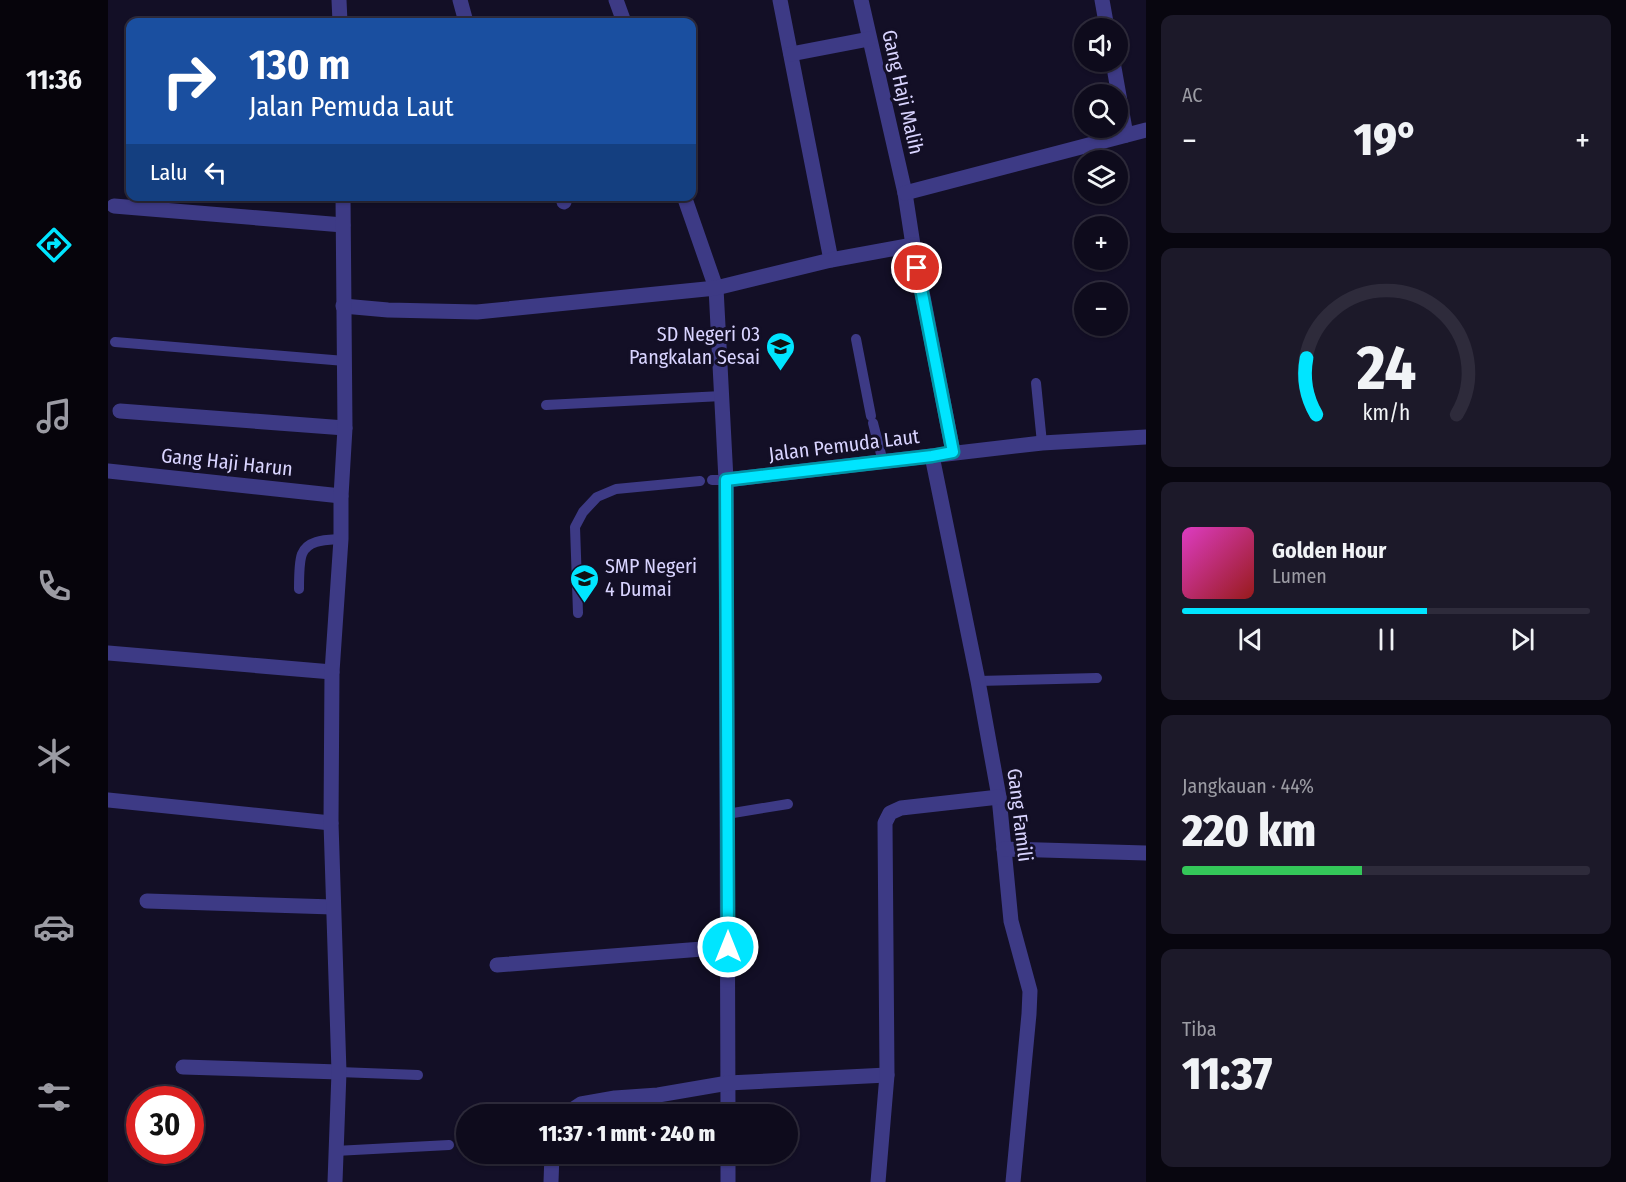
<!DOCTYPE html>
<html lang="id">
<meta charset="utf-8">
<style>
body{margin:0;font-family:"Fira Sans Condensed",sans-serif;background:#1c1929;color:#f1f3f6;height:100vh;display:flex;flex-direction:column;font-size:22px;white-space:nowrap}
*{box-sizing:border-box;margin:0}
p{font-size:20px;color:#9b9ba3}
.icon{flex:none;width:33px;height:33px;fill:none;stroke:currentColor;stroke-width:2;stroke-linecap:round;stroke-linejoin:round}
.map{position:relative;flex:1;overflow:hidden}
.side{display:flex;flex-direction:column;gap:15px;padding:15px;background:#08060f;width:480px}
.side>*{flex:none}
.hud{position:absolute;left:18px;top:18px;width:570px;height:183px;border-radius:12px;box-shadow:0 2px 4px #0004,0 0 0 2px #2e2b3b;background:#1a4fa0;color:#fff;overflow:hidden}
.buttons{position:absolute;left:966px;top:18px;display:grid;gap:12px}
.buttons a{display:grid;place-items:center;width:54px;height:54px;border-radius:50%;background:#0e0b1c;box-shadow:0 2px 4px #0004,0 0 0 2px #2e2b3b;font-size:30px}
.speed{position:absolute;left:18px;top:1086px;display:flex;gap:12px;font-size:30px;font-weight:700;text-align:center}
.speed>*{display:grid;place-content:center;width:78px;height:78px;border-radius:50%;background:#0e0b1c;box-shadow:0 2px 4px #0004,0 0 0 2px #2e2b3b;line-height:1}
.speed .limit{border:9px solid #d22;background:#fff;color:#111}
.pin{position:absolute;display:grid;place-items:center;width:51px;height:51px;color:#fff;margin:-26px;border:3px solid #fff;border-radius:50%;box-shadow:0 2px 6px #0007}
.me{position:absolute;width:66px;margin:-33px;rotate:0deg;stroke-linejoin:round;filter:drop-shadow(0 0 4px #0008)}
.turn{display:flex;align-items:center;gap:21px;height:126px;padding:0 24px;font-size:27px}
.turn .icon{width:78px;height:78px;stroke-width:2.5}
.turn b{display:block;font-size:42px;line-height:51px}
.then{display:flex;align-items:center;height:57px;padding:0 24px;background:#0003;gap:12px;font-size:22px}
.big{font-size:45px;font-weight:800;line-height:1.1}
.side .tile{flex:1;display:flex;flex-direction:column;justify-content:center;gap:9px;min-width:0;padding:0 21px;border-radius:12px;background:#1c1929}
.side .dial{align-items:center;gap:0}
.dial svg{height:156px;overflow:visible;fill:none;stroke:#2e2b3b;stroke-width:7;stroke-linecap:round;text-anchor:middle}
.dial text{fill:#f1f3f6;stroke:none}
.song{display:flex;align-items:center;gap:18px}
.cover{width:72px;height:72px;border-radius:9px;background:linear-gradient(135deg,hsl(310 70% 55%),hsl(0 70% 35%))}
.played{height:6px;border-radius:3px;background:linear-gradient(90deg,#00e5ff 60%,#2e2b3b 60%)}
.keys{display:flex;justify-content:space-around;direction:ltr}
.heat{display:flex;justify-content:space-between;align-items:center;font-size:33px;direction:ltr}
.charge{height:9px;border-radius:4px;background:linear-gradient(90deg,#34c759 44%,#2e2b3b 0)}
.trip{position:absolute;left:348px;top:1104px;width:342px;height:60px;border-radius:30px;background:#0e0b1c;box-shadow:0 2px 4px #0004,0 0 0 2px #2e2b3b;font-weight:800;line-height:60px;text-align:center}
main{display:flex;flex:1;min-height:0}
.tabs{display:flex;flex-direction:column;width:108px;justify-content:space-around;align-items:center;background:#06040b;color:#9b9ba3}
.tabs .icon{width:42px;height:42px}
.tabs .selected{color:#00e5ff}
.tabs b{font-size:27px;color:#f1f3f6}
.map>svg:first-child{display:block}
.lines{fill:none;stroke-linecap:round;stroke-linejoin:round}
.service{stroke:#3d3a85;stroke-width:10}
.minor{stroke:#3d3a85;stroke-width:15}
.route-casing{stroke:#0095a6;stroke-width:15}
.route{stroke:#00e5ff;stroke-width:10}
.labels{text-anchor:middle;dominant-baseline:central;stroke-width:6;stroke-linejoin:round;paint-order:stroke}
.street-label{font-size:20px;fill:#d9d4ff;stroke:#130f26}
.poi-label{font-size:20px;fill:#d9d4ff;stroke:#130f26;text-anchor:end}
</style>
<main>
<nav class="tabs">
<b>11:36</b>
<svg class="icon selected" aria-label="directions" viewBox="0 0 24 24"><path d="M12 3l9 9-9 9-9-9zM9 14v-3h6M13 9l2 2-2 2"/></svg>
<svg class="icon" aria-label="music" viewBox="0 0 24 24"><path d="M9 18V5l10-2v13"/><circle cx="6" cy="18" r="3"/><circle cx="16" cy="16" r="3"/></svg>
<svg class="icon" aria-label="phone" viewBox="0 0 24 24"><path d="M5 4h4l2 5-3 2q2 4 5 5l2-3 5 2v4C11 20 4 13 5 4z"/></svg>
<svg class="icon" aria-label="climate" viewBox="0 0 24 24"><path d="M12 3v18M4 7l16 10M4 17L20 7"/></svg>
<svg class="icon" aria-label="car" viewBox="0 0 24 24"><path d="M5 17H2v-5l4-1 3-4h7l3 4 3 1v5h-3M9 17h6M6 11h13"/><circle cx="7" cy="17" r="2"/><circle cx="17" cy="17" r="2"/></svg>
<svg class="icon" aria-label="filters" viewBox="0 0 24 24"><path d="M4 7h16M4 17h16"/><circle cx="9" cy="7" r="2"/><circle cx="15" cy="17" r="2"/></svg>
</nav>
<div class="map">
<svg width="1038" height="1182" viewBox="0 0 1038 1182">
<rect width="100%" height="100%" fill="#130f26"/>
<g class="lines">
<g class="service">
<polyline points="748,339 763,416"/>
<polyline points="7,342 237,361"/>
<polyline points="928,383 934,443"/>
<polyline points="438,405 614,396"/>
<polyline points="765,423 775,462"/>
<polyline points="604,480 618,480"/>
<path d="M191 589C191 580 191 562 194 554 200 539 220 540 233 539"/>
<polyline points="470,613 467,527 475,512 489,497 508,489 592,481"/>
<polyline points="870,681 989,678"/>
<polyline points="619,814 680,804"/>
<polyline points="231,1072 310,1075"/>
<polyline points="227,1151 341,1145"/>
</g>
<g class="minor">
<polyline points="231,0 232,22"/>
<polyline points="352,0 358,22"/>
<polyline points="508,0 516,22"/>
<polyline points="672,0 723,260"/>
<polyline points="753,0 797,193 805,245 845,452"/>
<polyline points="994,0 999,28"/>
<polyline points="683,54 761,39"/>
<polyline points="1005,62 1018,135"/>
<polyline points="797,193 1038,130"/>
<polyline points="455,196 456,202"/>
<polyline points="576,196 608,288 618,480 620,1114"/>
<polyline points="6,206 235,225"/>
<polyline points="235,306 280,310 369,312 608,288 723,260 805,245"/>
<polyline points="12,411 237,428"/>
<polyline points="824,456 870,681 891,797 903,921 922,991 921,1014 905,1182"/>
<polyline points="0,471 233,496"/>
<polyline points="618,480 934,443 1038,437"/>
<polyline points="0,653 224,672"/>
<polyline points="0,800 223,823"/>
<polyline points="896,849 1038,853"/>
<polyline points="39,901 225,907"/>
<polyline points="389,965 620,947"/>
<polyline points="75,1067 231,1072"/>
<polyline points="458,1114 473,1104 507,1098 550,1095 620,1083 779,1075"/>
<polyline points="227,1182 231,1072 223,823 224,672 233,539 233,496 237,428 235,196"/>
<polyline points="443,1182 444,1154"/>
<polyline points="620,1182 620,1154"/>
<polyline points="770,1182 779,1075 777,823 782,813 793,808 891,797"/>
</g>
</g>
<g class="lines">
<defs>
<polyline id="route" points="620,947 618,480 824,456 845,452 809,268"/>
</defs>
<use href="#route" class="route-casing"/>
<use href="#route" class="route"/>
</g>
<defs>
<symbol id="school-pin" viewBox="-11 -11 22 30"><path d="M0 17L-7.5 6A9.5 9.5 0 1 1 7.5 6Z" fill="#00e5ff" stroke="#130f26"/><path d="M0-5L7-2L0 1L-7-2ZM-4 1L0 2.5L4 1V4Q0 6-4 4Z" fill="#111"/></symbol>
</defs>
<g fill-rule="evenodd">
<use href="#school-pin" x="656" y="330" width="33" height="45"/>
<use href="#school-pin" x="460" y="562" width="33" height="45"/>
</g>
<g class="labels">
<g class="street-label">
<text transform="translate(795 92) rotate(77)">Gang Haji Malih</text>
<text transform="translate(736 445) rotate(-7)">Jalan Pemuda Laut</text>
<text transform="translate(119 462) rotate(6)">Gang Haji Harun</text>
<text transform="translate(912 815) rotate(83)">Gang Famili</text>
</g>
<g class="poi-label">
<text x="652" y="334">SD Negeri 03<tspan x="652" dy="23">Pangkalan Sesai</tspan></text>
<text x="497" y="566" text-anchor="start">SMP Negeri<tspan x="497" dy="23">4 Dumai</tspan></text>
</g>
</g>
</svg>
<div class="buttons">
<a><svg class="icon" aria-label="sound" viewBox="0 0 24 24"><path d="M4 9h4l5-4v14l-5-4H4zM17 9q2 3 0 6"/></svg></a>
<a><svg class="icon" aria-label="search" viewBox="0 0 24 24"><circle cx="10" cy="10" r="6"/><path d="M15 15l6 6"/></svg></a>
<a><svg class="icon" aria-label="layers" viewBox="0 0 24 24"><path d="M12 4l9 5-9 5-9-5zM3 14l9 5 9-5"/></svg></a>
<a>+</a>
<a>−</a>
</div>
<div class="speed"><div class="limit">30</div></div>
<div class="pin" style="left:809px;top:268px;background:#d93025"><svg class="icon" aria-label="arrive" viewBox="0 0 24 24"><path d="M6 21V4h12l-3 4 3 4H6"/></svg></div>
<svg class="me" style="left:620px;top:947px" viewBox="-20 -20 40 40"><circle r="17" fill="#00e5ff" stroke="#fff" stroke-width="3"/><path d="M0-11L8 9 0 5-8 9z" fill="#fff"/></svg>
<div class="trip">11:37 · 1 mnt · 240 m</div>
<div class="hud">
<div class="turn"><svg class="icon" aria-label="right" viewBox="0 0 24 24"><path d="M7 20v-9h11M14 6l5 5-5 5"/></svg><div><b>130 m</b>Jalan Pemuda Laut</div></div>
<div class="then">Lalu<svg class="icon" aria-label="left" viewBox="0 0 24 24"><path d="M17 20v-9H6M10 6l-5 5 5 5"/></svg></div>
</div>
</div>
<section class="side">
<div class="tile"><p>AC</p>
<div class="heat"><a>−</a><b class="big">19°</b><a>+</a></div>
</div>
<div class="tile dial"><svg viewBox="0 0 100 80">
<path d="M14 69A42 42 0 1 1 86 69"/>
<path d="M14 69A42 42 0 0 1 9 40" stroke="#00e5ff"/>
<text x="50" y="56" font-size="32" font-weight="700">24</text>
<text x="50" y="72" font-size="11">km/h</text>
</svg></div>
<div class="tile">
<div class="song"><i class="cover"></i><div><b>Golden Hour</b><p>Lumen</p></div></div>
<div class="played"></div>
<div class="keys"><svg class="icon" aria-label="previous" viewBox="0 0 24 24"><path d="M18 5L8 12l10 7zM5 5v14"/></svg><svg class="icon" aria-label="pause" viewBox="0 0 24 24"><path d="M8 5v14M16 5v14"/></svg><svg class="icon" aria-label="next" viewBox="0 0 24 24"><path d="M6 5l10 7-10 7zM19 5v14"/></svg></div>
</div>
<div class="tile"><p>Jangkauan · 44%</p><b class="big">220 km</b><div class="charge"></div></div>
<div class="tile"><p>Tiba</p><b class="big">11:37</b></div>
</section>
</main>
